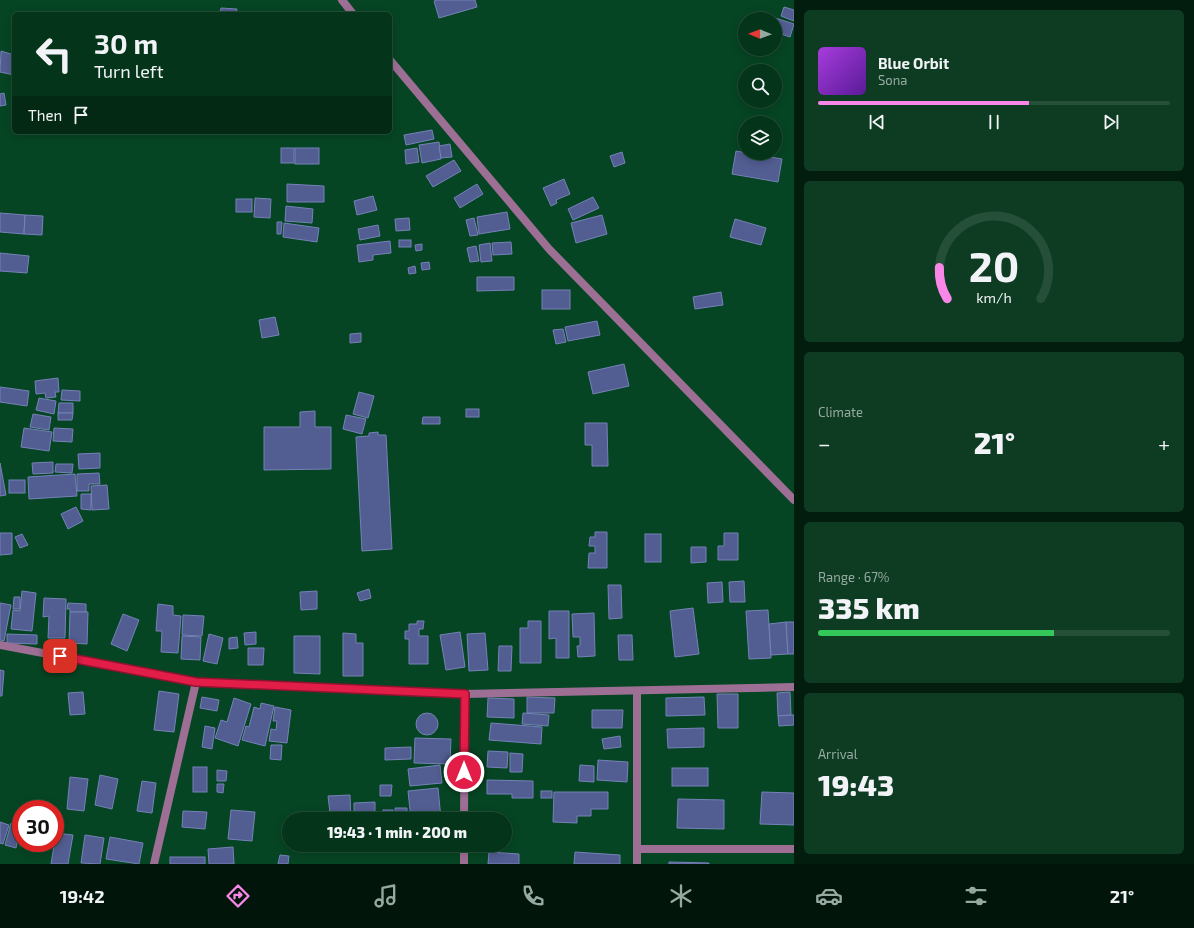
<!DOCTYPE html>
<meta charset="utf-8">
<style>
body{margin:0;font-family:"Exo 2",sans-serif;background:#0d3c23;color:#f1f3f6;height:100vh;display:flex;flex-direction:column;font-size:15px;white-space:nowrap}
*{box-sizing:border-box;margin:0}
p{font-size:13px;color:#97aaa2}
.icon{flex:none;width:22px;height:22px;fill:none;stroke:currentColor;stroke-width:2;stroke-linecap:round;stroke-linejoin:round}
.map{position:relative;flex:1;overflow:hidden}
.details{display:flex;flex-direction:column;gap:10px;padding:10px;background:#021d0e;width:400px}
.details>*{flex:none}
.top-card{position:absolute;left:12px;top:12px;width:380px;height:122px;border-radius:6px;box-shadow:0 2px 10px #0003,0 0 0 1px #254f39;background:#04341a;color:#f1f3f6;overflow:hidden}
.needle{width:26px;rotate:271deg}
.fabs{position:absolute;left:738px;top:12px;display:grid;gap:8px}
.fabs a{display:grid;place-items:center;width:44px;height:44px;border-radius:50%;background:#04341a;box-shadow:0 2px 10px #0003,0 0 0 1px #254f39;font-size:20px}
.speed{position:absolute;left:12px;top:800px;display:flex;gap:8px;font-size:20px;font-weight:700;text-align:center}
.speed>*{display:grid;place-content:center;width:52px;height:52px;border-radius:50%;background:#04341a;box-shadow:0 2px 10px #0003,0 0 0 1px #254f39;line-height:1}
.speed .limit{border:6px solid #d22;background:#fff;color:#111}
.pin{position:absolute;display:grid;place-items:center;width:34px;height:34px;color:#fff;margin:-17px;border-radius:8px;box-shadow:0 2px 6px #0006}
.me{position:absolute;width:44px;margin:-22px;rotate:0deg;stroke-linejoin:round;filter:drop-shadow(0 0 3px #0008)}
.turn{display:flex;align-items:center;gap:14px;height:84px;padding:0 16px;font-size:18px}
.turn .icon{width:52px;height:52px;stroke-width:2.5}
.turn b{display:block;font-size:28px;line-height:34px}
.then{display:flex;align-items:center;height:38px;padding:0 16px;background:#0003;gap:8px;font-size:15px}
.big{font-size:30px;font-weight:800;line-height:1.1}
.details .card{flex:1;display:flex;flex-direction:column;justify-content:center;gap:6px;min-width:0;padding:0 14px;border-radius:6px;background:#0d3c23}
.details .dial{align-items:center;gap:0}
.dial svg{height:104px;overflow:visible;fill:none;stroke:#254f39;stroke-width:7;stroke-linecap:round;text-anchor:middle}
.dial text{fill:#f1f3f6;stroke:none}
.song{display:flex;align-items:center;gap:12px}
.cover{width:48px;height:48px;border-radius:6px;background:linear-gradient(135deg,hsl(280 70% 55%),hsl(270 70% 35%))}
.played{height:4px;border-radius:2px;background:linear-gradient(90deg,#fa87e8 60%,#254f39 60%)}
.keys{display:flex;justify-content:space-around;direction:ltr}
.heat{display:flex;justify-content:space-between;align-items:center;font-size:22px;direction:ltr}
.charge{height:6px;border-radius:3px;background:linear-gradient(90deg,#34c759 67%,#254f39 0)}
.trip{position:absolute;left:282px;top:812px;width:230px;height:40px;border-radius:20px;background:#04341a;box-shadow:0 2px 10px #0003,0 0 0 1px #254f39;font-weight:800;line-height:40px;text-align:center}
.dock{display:flex;height:64px;justify-content:space-around;align-items:center;background:#02150a;color:#97aaa2}
.dock .icon{width:28px;height:28px}
.dock .selected{color:#fa87e8}
.dock b{font-size:18px;color:#f1f3f6}
main{display:flex;flex:1;min-height:0}
.map>svg:first-child{display:block}
.building{fill:#525d91;stroke:#7582b8}
.lines{fill:none;stroke-linecap:round;stroke-linejoin:round}
.minor{stroke:#9e6f95;stroke-width:8}
.route-casing{stroke:#92132f;stroke-width:10}
.route{stroke:#e11d48;stroke-width:7}
</style>
<main>
<div class="map">
<svg width="794" height="864" viewBox="0 0 794 864">
<rect width="100%" height="100%" fill="#064523"/>
<g class="building">
<polygon points="437,0 475,0 477,7 439,18 434,1"/>
<polygon points="784,7 794,10 794,21 781,16"/>
<polygon points="221,8 237,9 236,14 220,14"/>
<polygon points="763,14 794,24 790,37 775,32 775,19 761,19"/>
<polygon points="1,51 14,55 14,75 0,72"/>
<polygon points="4,93 6,105 0,106 0,94"/>
<polygon points="432,130 434,139 406,145 404,135"/>
<polygon points="439,142 441,159 422,163 419,145"/>
<polygon points="450,144 452,157 441,158 439,146"/>
<rect x="281" y="148" width="13" height="15"/>
<rect x="295" y="148" width="24" height="16"/>
<polygon points="417,148 419,162 406,164 405,150"/>
<polygon points="736,151 782,159 778,182 732,174"/>
<polygon points="622,152 625,163 614,167 610,156"/>
<polygon points="454,160 461,171 433,187 426,176"/>
<polygon points="564,179 570,194 556,200 557,203 551,206 543,188"/>
<polygon points="287,184 324,186 324,202 287,202"/>
<polygon points="477,184 483,194 460,208 454,198"/>
<polygon points="373,196 377,210 357,215 354,201"/>
<polygon points="593,197 599,208 573,220 568,209"/>
<polygon points="255,198 271,199 270,218 254,217"/>
<rect x="236" y="199" width="16" height="13"/>
<polygon points="286,206 313,209 312,223 285,221"/>
<polygon points="507,212 510,229 479,234 477,217"/>
<polygon points="0,213 25,215 24,234 0,232"/>
<polygon points="25,215 43,216 42,235 24,234"/>
<polygon points="602,215 607,234 576,243 571,223"/>
<polygon points="409,218 410,230 396,231 395,219"/>
<polygon points="474,218 478,235 470,236 466,220"/>
<polygon points="735,219 766,228 761,245 730,237"/>
<polygon points="277,222 282,222 281,234 277,234"/>
<polygon points="284,223 319,228 317,242 283,237"/>
<polygon points="378,225 380,236 360,240 358,229"/>
<rect x="399" y="240" width="12" height="7"/>
<polygon points="390,241 391,253 373,255 373,260 359,262 357,245"/>
<polygon points="511,242 512,254 493,255 492,243"/>
<polygon points="490,243 492,261 481,262 479,245"/>
<polygon points="422,244 422,250 416,251 415,245"/>
<polygon points="476,246 479,261 470,262 467,248"/>
<polygon points="0,253 29,256 27,273 0,271"/>
<polygon points="429,262 430,269 422,270 421,263"/>
<polygon points="415,266 416,273 409,274 408,268"/>
<polygon points="477,277 514,277 514,290 477,291"/>
<rect x="542" y="290" width="28" height="19"/>
<polygon points="721,292 723,305 695,309 693,297"/>
<polygon points="275,317 279,335 262,338 259,320"/>
<polygon points="597,321 600,335 568,341 565,327"/>
<polygon points="563,329 566,342 556,344 553,330"/>
<polygon points="361,333 361,342 350,343 350,334"/>
<polygon points="624,364 629,386 593,394 588,372"/>
<polygon points="58,378 59,392 55,392 56,397 46,398 45,393 36,394 35,381"/>
<polygon points="0,387 29,391 27,406 0,402"/>
<polygon points="62,390 80,391 80,401 61,400"/>
<polygon points="359,392 374,396 368,418 353,414"/>
<polygon points="39,398 56,401 54,414 36,410"/>
<polygon points="59,403 73,403 73,413 58,413"/>
<rect x="466" y="409" width="13" height="8"/>
<polygon points="315,411 315,427 331,427 331,469 264,470 264,427 300,427 300,412"/>
<polygon points="58,413 73,413 72,420 58,420"/>
<polygon points="33,414 51,417 49,430 30,427"/>
<polygon points="346,415 366,419 362,434 343,429"/>
<polygon points="423,417 440,417 440,424 422,424"/>
<polygon points="585,423 607,423 608,466 592,466 592,445 585,445"/>
<polygon points="24,428 52,432 49,451 21,447"/>
<polygon points="54,428 73,429 72,442 53,441"/>
<polygon points="378,432 378,435 386,435 392,549 362,551 356,437 369,436 369,433"/>
<polygon points="100,453 100,468 79,469 78,454"/>
<polygon points="53,462 53,473 33,474 32,463"/>
<polygon points="0,463 6,495 0,496"/>
<polygon points="56,464 73,464 72,473 55,472"/>
<polygon points="99,473 100,484 89,484 89,491 77,491 77,474"/>
<polygon points="75,474 77,496 29,499 28,477"/>
<rect x="9" y="480" width="16" height="13"/>
<polygon points="107,485 109,509 92,510 91,486"/>
<polygon points="81,494 91,494 91,510 81,509"/>
<polygon points="76,507 83,521 68,529 61,514"/>
<polygon points="595,532 607,532 607,568 588,568 589,553 595,553 595,546 589,546 590,537 595,537"/>
<polygon points="0,533 12,533 12,554 0,555"/>
<polygon points="724,533 738,533 738,560 718,560 718,546 724,546"/>
<polygon points="22,534 28,545 20,548 15,537"/>
<rect x="645" y="534" width="16" height="28"/>
<polygon points="691,547 706,547 706,562 691,563"/>
<polygon points="744,581 745,602 730,602 729,582"/>
<polygon points="722,582 723,602 708,603 707,583"/>
<polygon points="608,585 621,585 622,618 609,619"/>
<polygon points="369,589 371,598 360,601 357,593"/>
<polygon points="22,591 36,593 32,631 11,629 13,610 20,611"/>
<polygon points="317,591 317,609 301,610 300,592"/>
<polygon points="14,597 20,597 20,609 13,609"/>
<polygon points="44,598 66,599 65,638 48,638 49,616 43,617"/>
<polygon points="0,603 11,605 4,641 0,640"/>
<polygon points="68,603 86,604 86,612 70,612 70,609 67,609"/>
<polygon points="158,604 173,606 173,615 181,616 178,653 161,652 162,631 156,631"/>
<polygon points="693,608 699,654 675,657 670,611"/>
<polygon points="768,610 771,658 749,659 746,611"/>
<polygon points="549,611 569,611 569,658 556,658 556,638 549,639"/>
<polygon points="70,612 88,612 87,644 69,643"/>
<polygon points="594,613 595,656 578,657 577,646 580,646 580,637 573,637 572,614"/>
<polygon points="123,614 139,620 127,651 111,644"/>
<polygon points="183,615 204,616 202,636 182,635"/>
<polygon points="417,621 424,621 423,629 419,629 419,636 428,636 428,664 409,664 409,639 405,639 405,631 409,631 409,624 417,624"/>
<polygon points="528,621 541,621 541,663 520,663 520,628 528,628"/>
<polygon points="786,622 788,654 771,655 769,624"/>
<polygon points="786,622 794,622 794,654 788,654"/>
<polygon points="256,632 256,644 245,645 244,633"/>
<polygon points="460,632 465,667 446,670 440,635"/>
<polygon points="343,633 356,634 356,643 363,643 363,676 343,676"/>
<polygon points="485,633 488,670 469,671 467,634"/>
<polygon points="7,634 37,635 37,644 7,643"/>
<polygon points="209,634 223,638 217,664 203,661"/>
<polygon points="618,635 632,635 633,660 619,660"/>
<polygon points="182,636 201,637 200,660 181,659"/>
<polygon points="294,636 320,636 320,674 294,673"/>
<polygon points="237,637 238,648 229,649 229,638"/>
<polygon points="499,646 512,646 511,671 498,671"/>
<polygon points="248,648 264,648 263,665 248,665"/>
<polygon points="0,670 4,671 2,696 0,696"/>
<polygon points="159,691 179,694 174,732 154,730"/>
<polygon points="83,692 85,714 70,715 68,693"/>
<polygon points="790,692 791,715 778,716 777,693"/>
<polygon points="717,694 738,694 738,728 718,728"/>
<polygon points="202,697 219,700 217,711 200,708"/>
<polygon points="527,697 555,698 554,713 527,713"/>
<polygon points="704,697 705,715 666,716 666,698"/>
<polygon points="234,698 251,704 238,746 215,738 221,720 227,722"/>
<polygon points="488,698 514,699 514,718 487,717"/>
<polygon points="261,703 274,706 265,746 242,740 246,726 249,727 254,707 260,709"/>
<polygon points="275,707 291,710 287,743 269,741 271,729 276,730 277,721 273,721"/>
<polygon points="592,710 623,710 622,728 592,728"/>
<polygon points="523,713 549,715 548,726 522,724"/>
<circle cx="427" cy="724" r="11"/>
<polygon points="791,715 794,715 794,725 779,726 778,716"/>
<polygon points="491,723 542,727 541,744 489,740"/>
<polygon points="205,726 215,728 212,749 202,747"/>
<polygon points="704,728 704,747 668,748 667,729"/>
<polygon points="620,736 621,747 604,749 602,739"/>
<polygon points="415,738 451,739 450,764 414,763"/>
<polygon points="271,745 282,745 281,760 270,759"/>
<polygon points="411,747 411,759 385,760 385,748"/>
<polygon points="488,751 508,752 507,768 487,767"/>
<polygon points="510,753 523,754 522,772 510,772"/>
<polygon points="598,760 628,762 627,782 597,780"/>
<polygon points="440,765 442,783 410,786 408,769"/>
<polygon points="580,765 594,766 594,782 579,781"/>
<rect x="193" y="767" width="14" height="25"/>
<rect x="672" y="768" width="36" height="18"/>
<polygon points="217,770 227,771 226,781 217,781"/>
<polygon points="100,775 118,779 112,809 95,805"/>
<polygon points="70,777 88,779 84,811 67,809"/>
<polygon points="487,780 533,781 533,798 512,798 512,794 487,794"/>
<polygon points="142,781 156,783 152,813 137,811"/>
<polygon points="217,784 224,784 223,793 217,792"/>
<polygon points="380,785 392,785 391,796 380,796"/>
<polygon points="438,788 441,819 411,819 408,791"/>
<rect x="541" y="791" width="11" height="7"/>
<polygon points="554,792 608,792 608,809 591,809 591,816 577,816 577,823 553,822"/>
<polygon points="762,792 794,793 794,825 760,824"/>
<polygon points="350,795 351,819 324,819 324,814 330,813 328,796"/>
<polygon points="678,799 724,800 724,829 677,828"/>
<polygon points="375,802 375,819 354,819 354,803"/>
<polygon points="395,808 407,808 407,817 396,818"/>
<polygon points="231,810 255,812 252,841 228,839"/>
<rect x="383" y="810" width="10" height="9"/>
<polygon points="183,811 207,812 205,829 182,827"/>
<polygon points="0,822 9,825 3,844 0,843"/>
<polygon points="11,823 21,826 16,848 5,845"/>
<polygon points="56,833 73,835 68,864 51,864"/>
<polygon points="85,835 104,838 100,864 81,863"/>
<polygon points="110,837 143,843 139,864 106,859"/>
<polygon points="21,839 21,843 32,843 31,848 20,846"/>
<polygon points="39,843 51,843 50,849 39,848"/>
<polygon points="294,845 322,845 321,849 294,848"/>
<polygon points="326,845 349,845 350,850 327,851"/>
<polygon points="233,847 234,864 209,864 208,849"/>
<polygon points="489,852 519,854 519,864 488,864"/>
<polygon points="575,852 620,855 620,864 574,864"/>
<polygon points="280,855 289,856 288,864 278,864"/>
<rect x="170" y="857" width="35" height="7"/>
<polygon points="669,862 709,863 709,864 669,864"/>
</g>
<g class="lines">
<g class="minor">
<polyline points="342,0 353,14"/>
<polyline points="390,60 549,249 794,500"/>
<polyline points="0,645 196,682 465,694 794,687"/>
<polyline points="637,691 637,864"/>
<polyline points="464,819 465,694"/>
<polyline points="637,849 794,849"/>
<polyline points="154,864 196,682"/>
<polyline points="464,864 464,845"/>
</g>
</g>
<g class="lines">
<defs>
<polyline id="route" points="60,656 196,682 465,694 464,772"/>
</defs>
<use href="#route" class="route-casing"/>
<use href="#route" class="route"/>
</g>
</svg>
<div class="fabs">
<a><svg class="needle" viewBox="-14 -14 28 28"><path d="M0-13l5 13h-10z" fill="#e53935"/><path d="M0 13l5-13h-10z" fill="#97aaa2"/></svg></a>
<a><svg class="icon" aria-label="search" viewBox="0 0 24 24"><circle cx="10" cy="10" r="6"/><path d="M15 15l6 6"/></svg></a>
<a><svg class="icon" aria-label="layers" viewBox="0 0 24 24"><path d="M12 4l9 5-9 5-9-5zM3 14l9 5 9-5"/></svg></a>
</div>
<div class="speed"><div class="limit">30</div></div>
<div class="pin" style="left:60px;top:656px;background:#d93025"><svg class="icon" aria-label="arrive" viewBox="0 0 24 24"><path d="M6 21V4h12l-3 4 3 4H6"/></svg></div>
<svg class="me" style="left:464px;top:772px" viewBox="-20 -20 40 40"><circle r="17" fill="#e11d48" stroke="#fff" stroke-width="3"/><path d="M0-11L8 9 0 5-8 9z" fill="#fff"/></svg>
<div class="trip">19:43 · 1 min · 200 m</div>
<div class="top-card">
<div class="turn"><svg class="icon" aria-label="left" viewBox="0 0 24 24"><path d="M17 20v-9H6M10 6l-5 5 5 5"/></svg><div><b>30 m</b>Turn left</div></div>
<div class="then">Then<svg class="icon" aria-label="arrive" viewBox="0 0 24 24"><path d="M6 21V4h12l-3 4 3 4H6"/></svg></div>
</div>
</div>
<section class="details">
<div class="card">
<div class="song"><i class="cover"></i><div><b>Blue Orbit</b><p>Sona</p></div></div>
<div class="played"></div>
<div class="keys"><svg class="icon" aria-label="previous" viewBox="0 0 24 24"><path d="M18 5L8 12l10 7zM5 5v14"/></svg><svg class="icon" aria-label="pause" viewBox="0 0 24 24"><path d="M8 5v14M16 5v14"/></svg><svg class="icon" aria-label="next" viewBox="0 0 24 24"><path d="M6 5l10 7-10 7zM19 5v14"/></svg></div>
</div>
<div class="card dial"><svg viewBox="0 0 100 80">
<path d="M14 69A42 42 0 1 1 86 69"/>
<path d="M14 69A42 42 0 0 1 8 45" stroke="#fa87e8"/>
<text x="50" y="56" font-size="32" font-weight="700">20</text>
<text x="50" y="72" font-size="11">km/h</text>
</svg></div>
<div class="card"><p>Climate</p>
<div class="heat"><a>−</a><b class="big">21°</b><a>+</a></div>
</div>
<div class="card"><p>Range · 67%</p><b class="big">335 km</b><div class="charge"></div></div>
<div class="card"><p>Arrival</p><b class="big">19:43</b></div>
</section>
</main>
<nav class="dock">
<b>19:42</b>
<svg class="icon selected" aria-label="directions" viewBox="0 0 24 24"><path d="M12 3l9 9-9 9-9-9zM9 14v-3h6M13 9l2 2-2 2"/></svg>
<svg class="icon" aria-label="music" viewBox="0 0 24 24"><path d="M9 18V5l10-2v13"/><circle cx="6" cy="18" r="3"/><circle cx="16" cy="16" r="3"/></svg>
<svg class="icon" aria-label="phone" viewBox="0 0 24 24"><path d="M5 4h4l2 5-3 2q2 4 5 5l2-3 5 2v4C11 20 4 13 5 4z"/></svg>
<svg class="icon" aria-label="climate" viewBox="0 0 24 24"><path d="M12 3v18M4 7l16 10M4 17L20 7"/></svg>
<svg class="icon" aria-label="car" viewBox="0 0 24 24"><path d="M5 17H2v-5l4-1 3-4h7l3 4 3 1v5h-3M9 17h6M6 11h13"/><circle cx="7" cy="17" r="2"/><circle cx="17" cy="17" r="2"/></svg>
<svg class="icon" aria-label="filters" viewBox="0 0 24 24"><path d="M4 7h16M4 17h16"/><circle cx="9" cy="7" r="2"/><circle cx="15" cy="17" r="2"/></svg>
<b>21°</b>
</nav>
